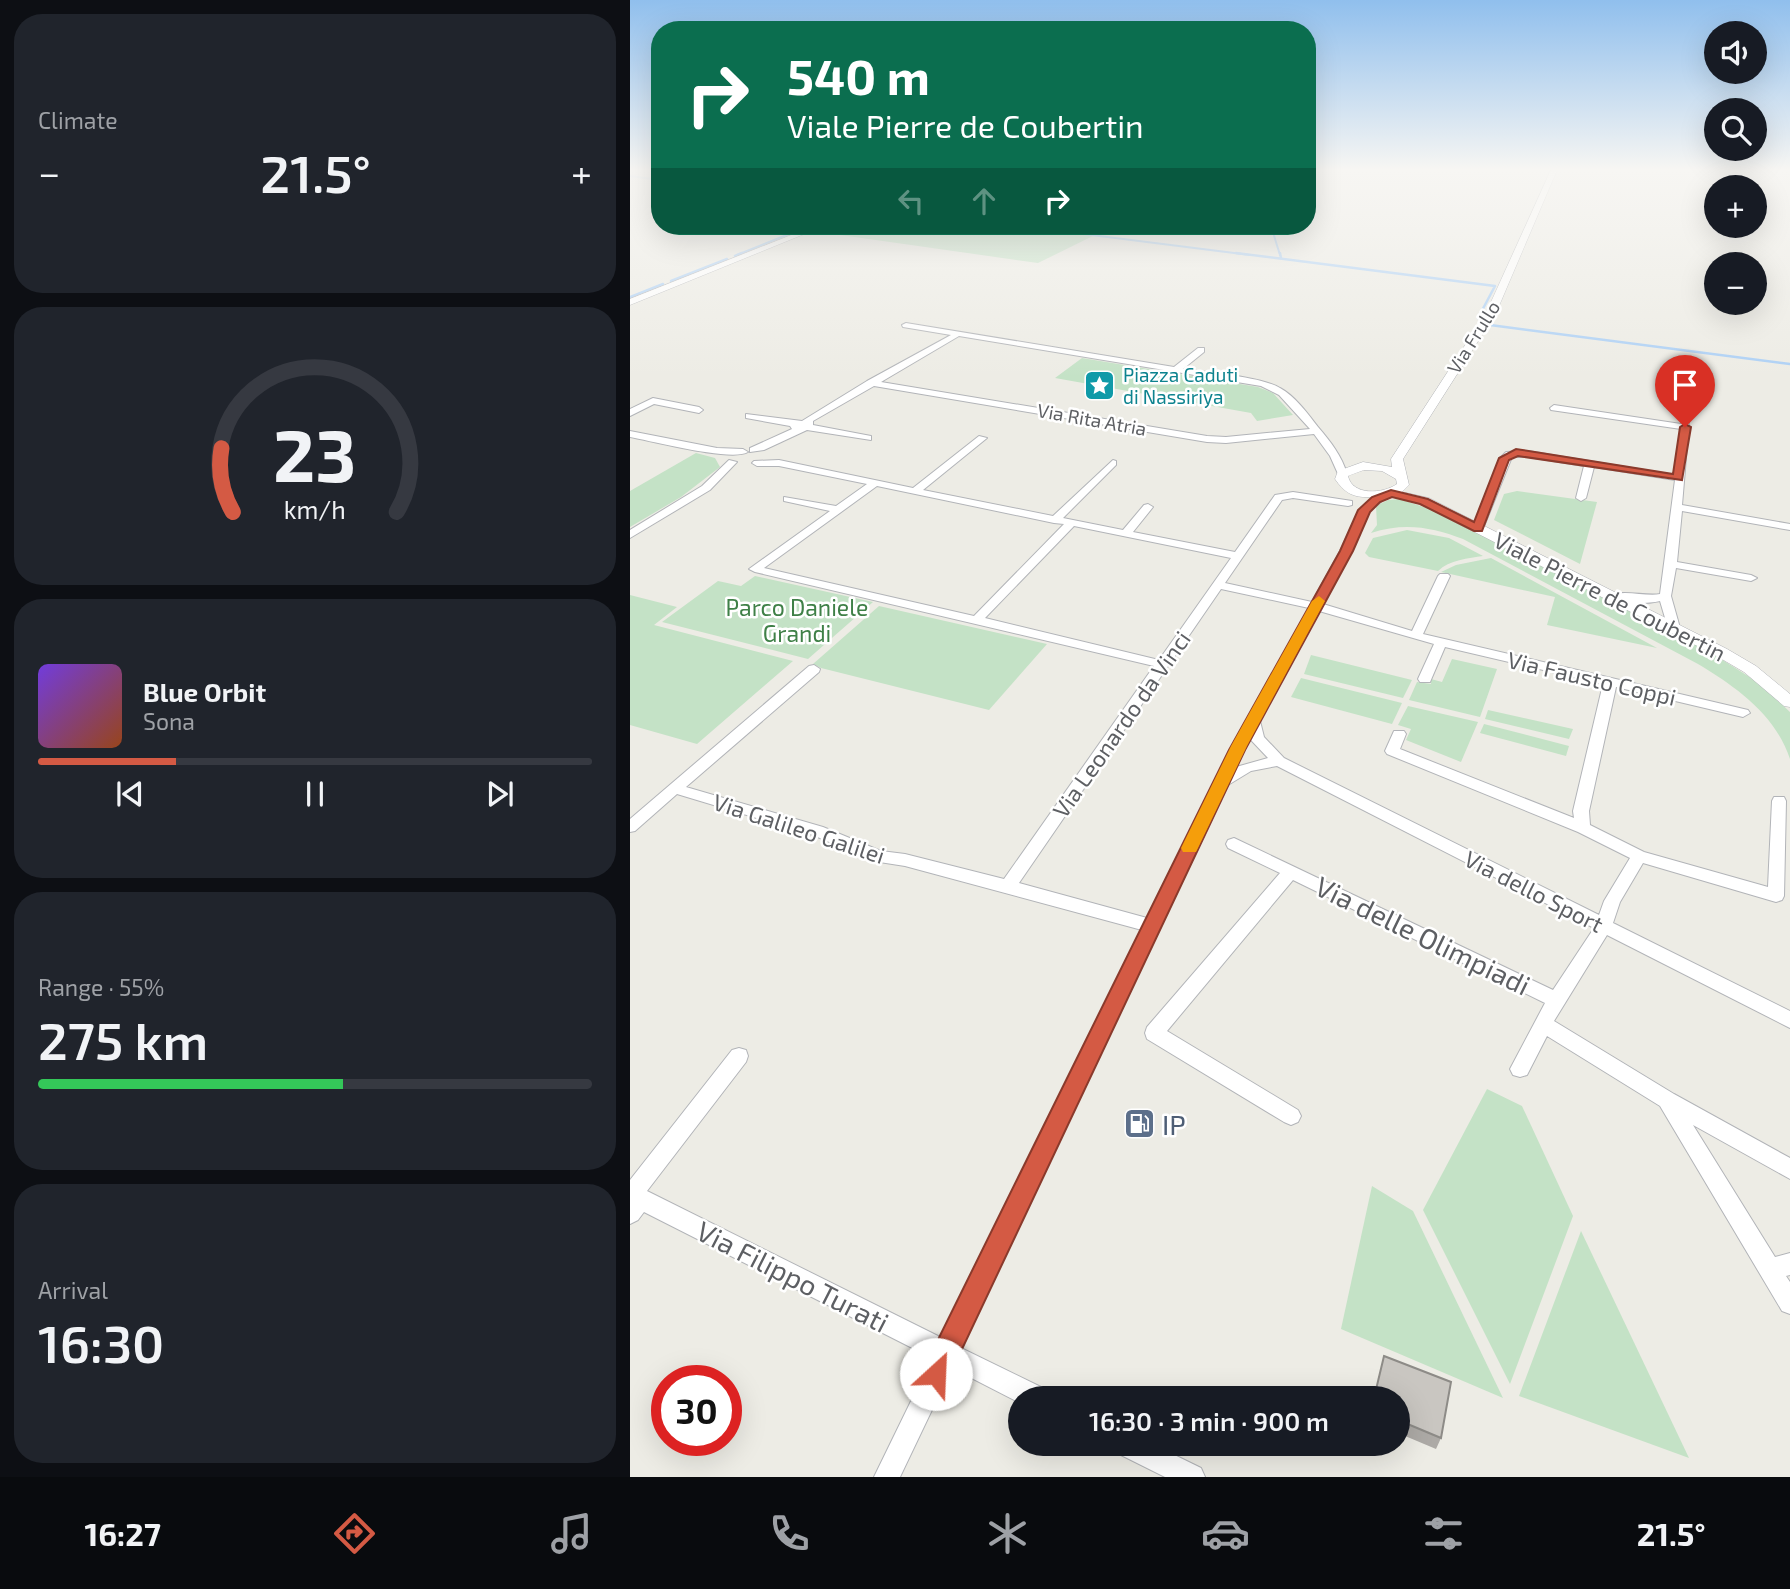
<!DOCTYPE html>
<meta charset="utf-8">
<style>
body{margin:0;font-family:"Exo 2",sans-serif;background:#20242c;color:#f1f3f6;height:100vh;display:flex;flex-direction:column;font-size:26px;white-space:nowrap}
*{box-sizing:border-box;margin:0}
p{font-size:23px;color:#9ea1a6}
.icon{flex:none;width:38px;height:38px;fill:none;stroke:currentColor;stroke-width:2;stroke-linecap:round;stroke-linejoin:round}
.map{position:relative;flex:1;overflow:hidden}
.details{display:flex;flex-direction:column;gap:14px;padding:14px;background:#0d0f14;width:630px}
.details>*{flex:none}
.guide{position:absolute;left:21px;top:21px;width:665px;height:214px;border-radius:28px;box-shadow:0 7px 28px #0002;background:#0b6e4f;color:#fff;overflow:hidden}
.tools{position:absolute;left:1074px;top:21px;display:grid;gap:14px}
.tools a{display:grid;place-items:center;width:63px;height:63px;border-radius:50%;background:#171b24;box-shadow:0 7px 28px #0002;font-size:35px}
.speed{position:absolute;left:21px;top:1365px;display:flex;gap:14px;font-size:35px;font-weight:700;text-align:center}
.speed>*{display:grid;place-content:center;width:91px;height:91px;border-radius:50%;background:#171b24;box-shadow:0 7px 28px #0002;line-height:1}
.speed .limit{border:10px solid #d22;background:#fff;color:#111}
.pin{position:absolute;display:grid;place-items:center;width:60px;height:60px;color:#fff;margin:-72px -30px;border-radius:50% 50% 50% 0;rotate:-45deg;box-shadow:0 0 7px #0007}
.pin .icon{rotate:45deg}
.me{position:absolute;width:77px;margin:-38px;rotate:25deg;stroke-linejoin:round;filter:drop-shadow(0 0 5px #0008)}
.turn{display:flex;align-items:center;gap:24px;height:147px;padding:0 21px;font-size:32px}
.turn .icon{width:91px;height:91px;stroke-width:2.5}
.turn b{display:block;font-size:49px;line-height:60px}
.lanes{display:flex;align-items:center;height:66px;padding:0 21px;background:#0003;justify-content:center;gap:35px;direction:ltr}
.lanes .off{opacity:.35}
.big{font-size:52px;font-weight:600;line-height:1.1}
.details .widget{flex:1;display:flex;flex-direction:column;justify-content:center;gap:10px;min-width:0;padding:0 24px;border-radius:28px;background:#20242c}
.details .dial{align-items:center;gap:0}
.dial svg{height:182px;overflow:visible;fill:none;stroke:#363941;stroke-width:7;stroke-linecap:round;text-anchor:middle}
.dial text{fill:#f1f3f6;stroke:none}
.song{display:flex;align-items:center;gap:21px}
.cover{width:84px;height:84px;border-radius:10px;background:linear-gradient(135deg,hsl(260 70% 55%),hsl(20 70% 35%))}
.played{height:7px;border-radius:4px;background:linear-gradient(90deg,#d45a44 25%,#363941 25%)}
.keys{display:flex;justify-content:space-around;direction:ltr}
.heat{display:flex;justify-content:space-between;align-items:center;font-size:38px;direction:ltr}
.charge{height:10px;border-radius:5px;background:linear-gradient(90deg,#34c759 55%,#363941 0)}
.trip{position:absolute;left:378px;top:1386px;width:402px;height:70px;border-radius:35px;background:#171b24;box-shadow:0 7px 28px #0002;font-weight:600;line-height:70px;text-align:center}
.tabs{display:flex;height:112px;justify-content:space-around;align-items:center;background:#090b0e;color:#9ea1a6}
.tabs .icon{width:49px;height:49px}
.tabs .active{color:#d45a44}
.tabs b{font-size:32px;color:#f1f3f6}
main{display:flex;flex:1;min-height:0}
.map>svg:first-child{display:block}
.green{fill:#c4e2c6}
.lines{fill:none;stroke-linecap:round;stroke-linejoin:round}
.stream-far1{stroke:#add0f5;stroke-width:2}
.stream{stroke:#add0f5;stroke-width:2.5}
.minor-casing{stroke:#b2b4b8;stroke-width:2}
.tertiary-casing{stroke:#b2b4b8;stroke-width:1}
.minor{fill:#fff;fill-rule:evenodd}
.tertiary{fill:#fff;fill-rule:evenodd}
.wall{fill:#adaaa6}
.building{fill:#c9c6c1;stroke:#8d8b87;stroke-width:2}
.route{fill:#d45a44;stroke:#8a3a2c;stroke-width:2}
.slow{fill:#f59e0b}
.labels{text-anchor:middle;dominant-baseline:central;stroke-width:5;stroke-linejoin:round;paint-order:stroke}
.far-street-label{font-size:19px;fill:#5d5f63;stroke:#fff}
.far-culture-label{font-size:19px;fill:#0d838f;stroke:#fff;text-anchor:start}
.street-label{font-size:23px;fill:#5d5f63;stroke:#fff}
.park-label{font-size:23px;fill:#3f8047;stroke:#fff}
.near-street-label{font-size:28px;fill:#5d5f63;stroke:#fff}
.near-service-label{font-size:28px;fill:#4e5e75;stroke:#fff;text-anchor:start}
</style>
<main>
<section class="details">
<div class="widget"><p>Climate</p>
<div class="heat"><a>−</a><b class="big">21.5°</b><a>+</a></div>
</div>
<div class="widget dial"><svg viewBox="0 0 100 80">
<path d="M14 69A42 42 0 1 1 86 69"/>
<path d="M14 69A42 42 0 0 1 9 41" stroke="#d45a44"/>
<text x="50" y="56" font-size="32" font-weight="700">23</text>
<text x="50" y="72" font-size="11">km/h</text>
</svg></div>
<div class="widget">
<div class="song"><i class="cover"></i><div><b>Blue Orbit</b><p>Sona</p></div></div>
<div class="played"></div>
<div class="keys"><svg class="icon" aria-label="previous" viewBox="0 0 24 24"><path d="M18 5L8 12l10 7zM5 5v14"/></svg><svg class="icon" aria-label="pause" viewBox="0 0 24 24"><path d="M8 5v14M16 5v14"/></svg><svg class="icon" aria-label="next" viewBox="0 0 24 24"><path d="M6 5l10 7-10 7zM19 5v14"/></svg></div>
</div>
<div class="widget"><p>Range · 55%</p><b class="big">275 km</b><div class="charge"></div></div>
<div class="widget"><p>Arrival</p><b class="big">16:30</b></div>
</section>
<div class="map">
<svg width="1160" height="1477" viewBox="0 0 1160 1477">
<rect width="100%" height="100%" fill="#edece5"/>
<g class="green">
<polygon points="194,226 234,229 241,226 387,226 465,235 408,263 182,231"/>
<polygon points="452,358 628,387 643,393 663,415 627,421 621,413 425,378"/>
<polygon points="66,453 85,458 90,467 51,497 0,527 0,491"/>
<polygon points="887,491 967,502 950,564 864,520 874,494"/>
<path d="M769 499 800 509 1080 652 1129 683 1160 712V759C1145 714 1106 687 1068 664L833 539C802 527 774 522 741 533L747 525 746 506 758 500Z"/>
<path d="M777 530 819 538 853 556C839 558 819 560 808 571L739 557 735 553 743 538Z"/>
<polygon points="861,558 1027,648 917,625 925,597 811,572 826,565"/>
<polygon points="125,576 243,602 178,659 32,622 88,581 111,586"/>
<polygon points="0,595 47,607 24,625 163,661 67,744 0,725"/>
<polygon points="249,606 417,644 359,710 191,668 183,664"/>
<polygon points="681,655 782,680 773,698 674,674"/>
<polygon points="822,659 867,669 850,717 779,700 787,682 801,684 801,679 812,682"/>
<polygon points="671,678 772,703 762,724 661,697"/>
<polygon points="778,706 848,722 831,762 776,740 781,729 768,725"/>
<polygon points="858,710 943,729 939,739 855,719"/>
<polygon points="854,724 939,746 936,756 850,733"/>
<polygon points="857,1089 892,1106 943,1216 880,1384 793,1210"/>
<polygon points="742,1186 783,1211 873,1398 711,1329"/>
<polygon points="951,1231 1059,1458 889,1396"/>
</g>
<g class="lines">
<g class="stream-far1">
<polyline points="0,176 30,180"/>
<polyline points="390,226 620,255"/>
<polyline points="641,226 650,255"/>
<polyline points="107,255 179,226"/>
</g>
<g class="stream">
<polyline points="606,253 865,286 848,318"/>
<polyline points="650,253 651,258"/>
<polyline points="105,256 112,253"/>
<polyline points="41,281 97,259"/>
<polyline points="0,297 33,284"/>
<polyline points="860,325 1160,364"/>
</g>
<defs>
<g id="minor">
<path d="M276 323 544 367 568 348H574V352L553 369C579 373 629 376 650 388 665 396 678 414 688 427 700 441 712 456 717 474L709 476 700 456 684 434 596 443 577 442 244 386 183 421V425L241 436V440L177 430 134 450 120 452V448L162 429 160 426 116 418V414L172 421 237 381 321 335 273 327 272 325ZM329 336 631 386 649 395 680 429 596 437 577 436 251 382Z"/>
<polygon points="23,398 69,407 73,410 69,413 24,404 0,416 0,409"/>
<path d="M924 405 1051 424 1053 412 1060 410 1052 505 1160 524V530L1052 511 1047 562 1121 575 1127 578 1121 581 1046 568 1041 596 1050 628 1044 632 1038 628 1030 601C1017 604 989 605 978 597 991 588 1015 597 1030 594L1045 480 964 467 956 498 951 501 946 498 954 466 898 457H882L853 529 852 531H844L843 529 870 458 876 452 898 451 1045 475 1051 429 921 410 920 408Z"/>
<path d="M0 431 87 448 113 449 118 452C102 462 22 441 0 437Z"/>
<path d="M349 436 357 438 293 490 423 516 483 460 486 461V465L433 518 493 530 514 505 518 504 523 507 503 532 605 552 645 495 663 492 722 501V505L718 506 663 498 652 500 595 583 682 602 710 551 729 510 750 492H758V496L739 512 722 551 693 604 782 631 808 576 810 574H818L820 576 793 634 1118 710 1120 713 1113 717 986 687 959 811 960 825 1014 852 1138 887 1142 801 1144 797H1154L1156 801 1154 896 1152 900 1146 902 1013 863 990 902 983 923 1160 1011V1028L977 935 924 1021 1044 1094 1160 1158V1179L1063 1125 1145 1257 1160 1253V1275L1156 1276 1160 1282V1314L1152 1311 1030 1106 917 1036 897 1075 890 1077 883 1075 880 1069 915 1003 663 880 537 1031 668 1110 671 1116 668 1122 661 1125 654 1122 517 1039 515 1033 517 1027 650 873 598 848 596 844 598 840 604 838 923 990 964 928 647 766 621 771 598 785 331 1348 415 1389 418 1398H390V1403L322 1368 270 1477H244L302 1358 14 1212 8 1220 0 1224V1180L102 1050 109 1048 116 1050 118 1056 116 1062 17 1191 312 1338 512 930 275 866 243 861 183 835 47 794 5 831 0 832V819L179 666 184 665 190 669 189 672 56 787 193 827 251 851 275 854 374 879 524 666 125 572 119 569 200 511 154 501V497L206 506 237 484 149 466H127L122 463 124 461 149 460 283 488ZM247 486 424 523 434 524 344 616 134 568ZM444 526 601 558 529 660 355 618ZM591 589 679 608 600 750 517 918 389 883ZM689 611 804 644 788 679 790 682H800L815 647 973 684 943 811 944 818 770 749 776 734 774 731H764L755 751 757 754 948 832 1000 858 974 901 969 915 654 758 634 737 630 721ZM620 739 638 758 606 767Z"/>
<polygon points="99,460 107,462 80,490 0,538 0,530 72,486"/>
<polygon points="483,1444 522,1444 571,1468 575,1477 535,1477 487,1453"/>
</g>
<g id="tertiary">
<path d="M921 170H927L866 313 773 459 779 485 772 492 799 498 1097 649 1126 666 1160 694V707L1154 706 1114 672 1085 655 790 504C781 502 770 497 761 497 736 495 722 504 705 479L708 471 733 462 762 467 761 459 856 313ZM734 470 752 471 766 479 767 484C753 494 722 496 718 476Z"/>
<polygon points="184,226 194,226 0,305 0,299"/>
</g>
</defs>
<use href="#minor" class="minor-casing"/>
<use href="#tertiary" class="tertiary-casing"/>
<use href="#minor" class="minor"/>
<use href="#tertiary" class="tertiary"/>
</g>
<polygon class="wall" points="768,1398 811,1438 806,1449 768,1433"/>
<polygon class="building" points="754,1356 821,1382 811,1438 768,1420 768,1398 744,1398"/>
<linearGradient id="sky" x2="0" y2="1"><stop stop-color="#90bfed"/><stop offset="0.45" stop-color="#f7f6f3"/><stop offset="1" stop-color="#f7f6f3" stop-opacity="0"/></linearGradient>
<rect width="1160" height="377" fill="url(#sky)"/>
<polygon class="route" points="1055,424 1061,427 1052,480 888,456 879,460 852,531 844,531 790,504 762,497 750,502 740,512 723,551 615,750 316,1383 306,1387 296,1383 292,1374 296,1364 599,750 710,551 728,510 742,497 761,490 798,499 844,522 869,458 886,449 1043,474 1050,427"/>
<polygon class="slow" points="689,596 695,601 617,746 568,848 566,852 553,852 551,848 601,746 682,601"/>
<defs>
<symbol id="sight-square" viewBox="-11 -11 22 22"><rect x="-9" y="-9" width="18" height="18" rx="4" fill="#0f9aa8" stroke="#fff"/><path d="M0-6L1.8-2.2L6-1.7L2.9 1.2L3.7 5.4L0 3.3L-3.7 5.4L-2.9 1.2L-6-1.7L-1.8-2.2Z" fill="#fff"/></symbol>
<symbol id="fuel-square" viewBox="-11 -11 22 22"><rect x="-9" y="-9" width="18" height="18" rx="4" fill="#5c6f8a" stroke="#fff"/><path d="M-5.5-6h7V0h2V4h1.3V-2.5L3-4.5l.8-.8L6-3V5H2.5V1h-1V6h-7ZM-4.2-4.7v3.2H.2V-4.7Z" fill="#fff"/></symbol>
</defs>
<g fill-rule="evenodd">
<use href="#sight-square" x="452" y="368" width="35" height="35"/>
<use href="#fuel-square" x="492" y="1106" width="35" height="35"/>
</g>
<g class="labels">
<g class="far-street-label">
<text transform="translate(843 337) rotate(-58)">Via Frullo</text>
<text transform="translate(462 419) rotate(10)">Via Rita Atria</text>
</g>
<g class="far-culture-label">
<text x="493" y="374">Piazza Caduti<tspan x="493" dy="22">di Nassiriya</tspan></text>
</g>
<g class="street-label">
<text transform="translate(980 596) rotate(27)">Viale Pierre de Coubertin</text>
<text transform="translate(962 678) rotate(13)">Via Fausto Coppi</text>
<text transform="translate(491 724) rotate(-55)">Via Leonardo da Vinci</text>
<text transform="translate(169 828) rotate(18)">Via Galileo Galilei</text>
<text transform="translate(904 891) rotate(27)">Via dello Sport</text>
</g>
<g class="park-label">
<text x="167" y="607">Parco Daniele<tspan x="167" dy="26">Grandi</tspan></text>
</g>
<g class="near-street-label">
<text transform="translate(793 935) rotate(26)">Via delle Olimpiadi</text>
<text transform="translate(163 1276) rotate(27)">Via Filippo Turati</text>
</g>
<g class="near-service-label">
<text x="532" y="1124">IP</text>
</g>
</g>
</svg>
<div class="tools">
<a><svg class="icon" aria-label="sound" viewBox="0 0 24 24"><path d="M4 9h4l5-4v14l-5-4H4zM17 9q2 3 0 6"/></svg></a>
<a><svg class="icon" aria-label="search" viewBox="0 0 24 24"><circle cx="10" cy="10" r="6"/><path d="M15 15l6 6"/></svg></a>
<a>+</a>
<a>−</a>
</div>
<div class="speed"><div class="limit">30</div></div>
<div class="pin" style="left:1055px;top:427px;background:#d93025"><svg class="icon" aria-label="arrive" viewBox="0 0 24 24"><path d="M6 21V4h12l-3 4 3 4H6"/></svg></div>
<svg class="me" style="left:306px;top:1374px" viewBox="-20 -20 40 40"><circle r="19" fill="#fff"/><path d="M0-13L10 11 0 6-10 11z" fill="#d45a44"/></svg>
<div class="trip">16:30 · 3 min · 900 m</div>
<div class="guide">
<div class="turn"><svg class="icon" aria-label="right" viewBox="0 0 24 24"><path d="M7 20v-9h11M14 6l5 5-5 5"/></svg><div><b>540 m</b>Viale Pierre de Coubertin</div></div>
<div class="lanes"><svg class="icon off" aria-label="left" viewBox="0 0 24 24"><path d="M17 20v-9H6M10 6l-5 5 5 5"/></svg><svg class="icon off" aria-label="ahead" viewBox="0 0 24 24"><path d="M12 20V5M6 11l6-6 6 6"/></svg><svg class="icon" aria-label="right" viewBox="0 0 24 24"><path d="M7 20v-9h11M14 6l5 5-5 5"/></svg></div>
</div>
</div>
</main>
<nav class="tabs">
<b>16:27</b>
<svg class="icon active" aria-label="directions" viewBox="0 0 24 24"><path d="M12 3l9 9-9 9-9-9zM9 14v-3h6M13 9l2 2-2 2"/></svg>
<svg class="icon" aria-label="music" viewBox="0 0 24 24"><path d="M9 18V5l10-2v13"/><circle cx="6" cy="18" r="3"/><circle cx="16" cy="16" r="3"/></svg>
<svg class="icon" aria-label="phone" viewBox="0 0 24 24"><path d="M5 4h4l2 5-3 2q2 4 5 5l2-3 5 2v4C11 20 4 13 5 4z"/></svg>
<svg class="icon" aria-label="climate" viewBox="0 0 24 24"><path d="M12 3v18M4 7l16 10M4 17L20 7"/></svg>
<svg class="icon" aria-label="car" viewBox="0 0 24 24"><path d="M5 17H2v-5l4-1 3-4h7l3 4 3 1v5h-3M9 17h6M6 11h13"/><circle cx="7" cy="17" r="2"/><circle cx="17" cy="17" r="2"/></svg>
<svg class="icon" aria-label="filters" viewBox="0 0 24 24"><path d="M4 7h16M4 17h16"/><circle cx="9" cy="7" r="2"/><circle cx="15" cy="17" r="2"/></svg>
<b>21.5°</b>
</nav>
